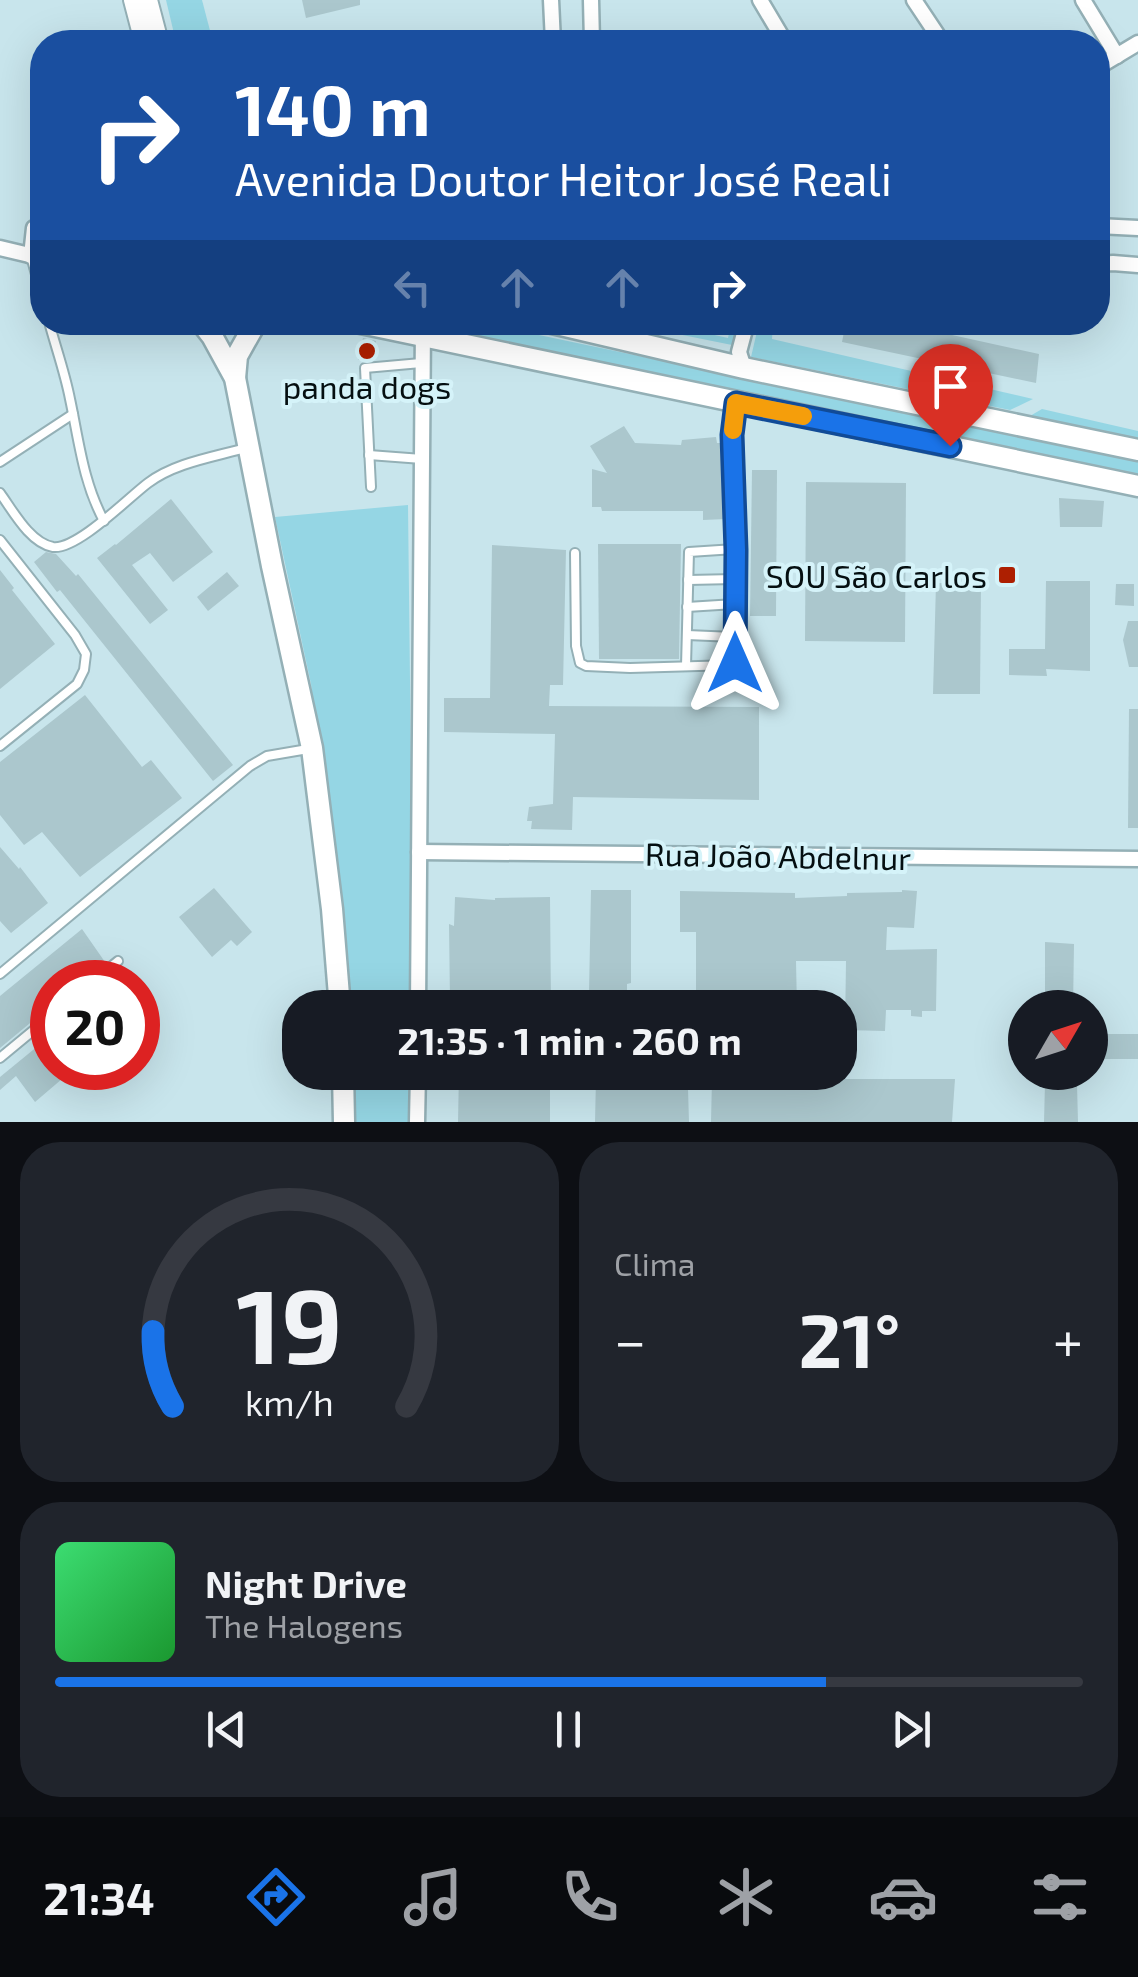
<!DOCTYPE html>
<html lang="pt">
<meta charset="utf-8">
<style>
body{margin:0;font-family:"Exo 2",sans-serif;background:#20242c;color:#f1f3f6;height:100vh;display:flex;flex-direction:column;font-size:38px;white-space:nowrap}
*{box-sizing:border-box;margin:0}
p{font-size:32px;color:#9ea1a6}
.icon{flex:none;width:55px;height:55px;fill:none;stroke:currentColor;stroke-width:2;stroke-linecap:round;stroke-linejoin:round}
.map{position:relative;height:1122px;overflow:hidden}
.panel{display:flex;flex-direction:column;gap:20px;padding:20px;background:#0d0f14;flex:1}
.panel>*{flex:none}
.guide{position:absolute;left:30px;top:30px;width:1080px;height:305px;border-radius:40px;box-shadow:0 10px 40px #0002;background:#1a4fa0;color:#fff;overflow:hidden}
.needle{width:65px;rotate:51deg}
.fabs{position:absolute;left:1008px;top:990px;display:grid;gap:20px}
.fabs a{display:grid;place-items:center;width:100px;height:100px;border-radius:50%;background:#171b24;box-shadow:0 10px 40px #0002;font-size:50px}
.speed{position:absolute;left:30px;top:960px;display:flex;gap:20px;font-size:50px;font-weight:700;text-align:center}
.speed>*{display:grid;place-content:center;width:130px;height:130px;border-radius:50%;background:#171b24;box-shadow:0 10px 40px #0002;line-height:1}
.speed .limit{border:15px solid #d22;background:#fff;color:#111}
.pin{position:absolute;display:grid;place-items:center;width:85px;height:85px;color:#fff;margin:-102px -42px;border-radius:50% 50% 50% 0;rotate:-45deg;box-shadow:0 0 10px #0007}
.pin .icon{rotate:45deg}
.me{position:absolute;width:110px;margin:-55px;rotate:0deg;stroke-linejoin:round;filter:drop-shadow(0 0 8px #0008)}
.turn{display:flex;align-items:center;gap:35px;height:210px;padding:0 40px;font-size:45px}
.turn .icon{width:130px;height:130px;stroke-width:2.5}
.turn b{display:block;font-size:70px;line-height:85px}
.lanes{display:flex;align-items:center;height:95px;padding:0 40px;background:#0003;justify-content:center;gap:50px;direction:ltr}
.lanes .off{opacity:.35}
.big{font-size:75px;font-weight:700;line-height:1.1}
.panel .card{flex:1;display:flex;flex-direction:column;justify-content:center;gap:15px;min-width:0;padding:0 35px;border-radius:40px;background:#20242c}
.panel .dial{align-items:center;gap:0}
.dial svg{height:260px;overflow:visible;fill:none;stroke:#363941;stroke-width:7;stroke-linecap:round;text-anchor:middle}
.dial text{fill:#f1f3f6;stroke:none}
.song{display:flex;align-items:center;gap:30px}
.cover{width:120px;height:120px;border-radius:15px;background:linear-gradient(135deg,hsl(140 70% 55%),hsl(130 70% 35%))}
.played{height:10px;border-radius:5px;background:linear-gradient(90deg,#1a73e8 75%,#363941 75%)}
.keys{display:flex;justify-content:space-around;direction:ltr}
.heat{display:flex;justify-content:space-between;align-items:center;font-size:55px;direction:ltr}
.panel .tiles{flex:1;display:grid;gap:20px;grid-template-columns:1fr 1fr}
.card:last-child{grid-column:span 2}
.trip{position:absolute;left:282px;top:990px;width:575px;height:100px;border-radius:40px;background:#171b24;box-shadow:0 10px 40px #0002;font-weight:700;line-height:100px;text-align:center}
.dock{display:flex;height:160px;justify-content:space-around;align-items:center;background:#090b0e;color:#9ea1a6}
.dock .icon{width:70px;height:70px}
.dock .current{color:#1a73e8}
.dock b{font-size:45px;color:#f1f3f6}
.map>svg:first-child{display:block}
.green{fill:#95d6e4}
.building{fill:#abc7cd}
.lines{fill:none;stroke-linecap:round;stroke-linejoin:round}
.service-casing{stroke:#94b0b6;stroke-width:12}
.minor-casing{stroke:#94b0b6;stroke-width:19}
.tertiary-casing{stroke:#94b0b6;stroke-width:22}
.secondary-casing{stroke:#94b0b6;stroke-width:25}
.service{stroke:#fff;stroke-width:8}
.minor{stroke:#fff;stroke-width:14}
.tertiary{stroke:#fff;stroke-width:18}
.secondary{stroke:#fff;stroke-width:20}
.route-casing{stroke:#114b97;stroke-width:25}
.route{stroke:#1a73e8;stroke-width:18}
.slow{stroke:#f59e0b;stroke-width:18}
.poi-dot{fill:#ad1f01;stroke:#d5f3f9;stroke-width:4}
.labels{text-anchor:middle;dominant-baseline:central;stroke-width:8;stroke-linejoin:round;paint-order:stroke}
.poi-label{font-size:32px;fill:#050f11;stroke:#d5f3f9}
.street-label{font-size:32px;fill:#050f11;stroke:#d5f3f9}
</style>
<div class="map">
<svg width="1138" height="1122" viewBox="0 0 1138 1122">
<rect width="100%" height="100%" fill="#c8e5ec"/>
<g class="green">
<polygon points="166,0 202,0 213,42 176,42"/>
<polygon points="429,323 482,323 1138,461 1138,479 431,330"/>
<polygon points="623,323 661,323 728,338 731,323 739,323 732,345"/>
<polygon points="759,323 773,323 772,339 1033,399 1010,410 751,357"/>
<polygon points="1042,409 1138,431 1138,440 1030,416"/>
<polygon points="408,505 412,856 410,1007 345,1007 342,947 311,684 275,517"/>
<polygon points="349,1073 409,1073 408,1122 352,1122"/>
</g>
<g class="building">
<polygon points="302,0 360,0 360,5 306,18"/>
<polygon points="846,322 893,322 1039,354 1036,383 842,342"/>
<polygon points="363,338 376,341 371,360 358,360"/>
<polygon points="624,426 635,443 681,445 682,440 716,437 717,443 725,443 726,519 703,520 703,511 602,511 601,507 592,507 592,469 607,473 590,446"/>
<polygon points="752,470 777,470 776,616 750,616"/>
<polygon points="806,482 906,483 905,642 805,641"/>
<polygon points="1059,498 1104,501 1102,527 1060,527"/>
<polygon points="171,499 213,552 173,582 150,553 132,565 168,610 150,624 97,558 115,544 116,545"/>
<polygon points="598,544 681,544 679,659 599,659"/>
<polygon points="492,545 566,550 563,685 550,685 549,706 759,707 759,800 573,797 572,830 531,829 532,821 527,821 529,807 553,804 555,734 444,732 444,698 490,698"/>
<polygon points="46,552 56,554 76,576 78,574 233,765 213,781 60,590 57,592 34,562"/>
<polygon points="0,570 14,588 12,590 55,644 0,689"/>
<polygon points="227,572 239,586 208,611 197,597"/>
<polygon points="1046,581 1090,581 1090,671 1046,669 1047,676 1009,675 1009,649 1045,649"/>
<polygon points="936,583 981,584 980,694 933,694"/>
<polygon points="1116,584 1134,584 1134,606 1115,605"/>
<polygon points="1128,621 1138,621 1138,667 1129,667 1123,640"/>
<polygon points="85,695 142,767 151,760 182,798 80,877 42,832 24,845 0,815 0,762"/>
<polygon points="1129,709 1138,709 1138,828 1128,828"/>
<polygon points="0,847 19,869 20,867 48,903 11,933 0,921"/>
<polygon points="214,888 252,932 237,946 231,940 212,957 179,917"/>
<polygon points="591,890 631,890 631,983 627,984 627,994 589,994"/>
<polygon points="902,890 917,891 914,928 887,927 886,950 937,949 936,1011 922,1011 922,1017 911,1016 911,1010 886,1010 885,1031 845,1030 846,961 796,961 797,1008 673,1007 672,994 696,994 696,932 680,932 680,891 795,893 795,898 847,896 847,893 902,892"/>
<polygon points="455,897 495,900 495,898 550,897 551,1008 504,1008 504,1004 450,1001 449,924 454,926"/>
<polygon points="82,929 105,962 87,976 84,982 52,982 52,1008 47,1009 0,1048 0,996"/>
<polygon points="1045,942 1074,944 1073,1008 1045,1008"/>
<rect x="1090" y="1034" width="48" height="25"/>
<polygon points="44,1041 52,1052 52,1068 65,1068 69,1073 35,1102 16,1076 0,1090 0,1077"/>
<polygon points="459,1072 550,1072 550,1122 458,1122"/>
<polygon points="596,1078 664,1081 663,1088 688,1089 689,1122 595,1122"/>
<polygon points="712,1079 955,1079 952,1122 711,1122"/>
<polygon points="1045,1083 1077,1084 1078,1122 1044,1122"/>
</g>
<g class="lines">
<defs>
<g id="service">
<polyline points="31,256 42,297"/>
<path d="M49 322C56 348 65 373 70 399 79 441 83 482 104 521"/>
<polyline points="369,455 422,459"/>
<polyline points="0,462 73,414"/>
<polyline points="371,487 365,368 421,363"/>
<path d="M0 493C13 511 30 543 53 547 77 550 128 498 148 483 176 462 215 457 249 447"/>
<polyline points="0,540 75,635 86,654 84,670 77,684 0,746"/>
<polyline points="575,553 576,646 580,663 586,666 630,668 733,665 735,659 732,435 736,405"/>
<polyline points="688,580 735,579"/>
<polyline points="687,607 735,604"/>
<polyline points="687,635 734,637"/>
<polyline points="686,666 689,552 735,549"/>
<polyline points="0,974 250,766 267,756 308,749"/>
<polyline points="92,982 118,961"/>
<polyline points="0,1058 52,1015"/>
</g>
<g id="minor">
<polyline points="551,0 553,42"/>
<polyline points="591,0 592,42"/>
<polyline points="760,0 785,42"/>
<polyline points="914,0 942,42"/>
<polyline points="1083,0 1117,56"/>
<polyline points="1098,67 1138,43"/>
<polyline points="1098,226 1138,228"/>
<polyline points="0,248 42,258"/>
<polyline points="31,256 34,228 42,223"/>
<polyline points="1098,264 1113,263 1138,265"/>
<polyline points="744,368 739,352 747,322"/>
<polyline points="419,852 1138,859"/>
<polyline points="418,1008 423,322"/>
<polyline points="417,1122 418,1072"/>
</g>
<g id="tertiary">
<polyline points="133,0 144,42"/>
<polyline points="148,0 159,42"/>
</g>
<g id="secondary">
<polyline points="201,322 212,336 235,378 272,566 312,748 332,909 340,1008"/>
<polyline points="356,322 1138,486"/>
<polyline points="548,322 744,368 1138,450"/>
<polyline points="235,378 237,356 255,324"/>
<polyline points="343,1072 344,1122"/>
</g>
</defs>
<use href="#service" class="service-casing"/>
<use href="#minor" class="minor-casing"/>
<use href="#tertiary" class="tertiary-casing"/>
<use href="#secondary" class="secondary-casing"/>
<use href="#service" class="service"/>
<use href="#minor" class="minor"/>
<use href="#tertiary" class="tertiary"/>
<use href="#secondary" class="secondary"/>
</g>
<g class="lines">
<defs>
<polyline id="route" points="735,663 736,550 732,435 736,403 950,446"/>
</defs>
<use href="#route" class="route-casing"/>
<use href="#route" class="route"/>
<polyline class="slow" points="733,430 736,403 803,416"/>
</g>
<g class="poi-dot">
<circle cx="367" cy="351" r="10"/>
<rect x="997" y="565" width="20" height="20" rx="5"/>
</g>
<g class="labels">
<g class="poi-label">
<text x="367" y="386">panda dogs</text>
<text x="987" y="575" text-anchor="end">SOU São Carlos</text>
</g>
<g class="street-label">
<text transform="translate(778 855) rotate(1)">Rua João Abdelnur</text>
</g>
</g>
</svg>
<div class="fabs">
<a><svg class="needle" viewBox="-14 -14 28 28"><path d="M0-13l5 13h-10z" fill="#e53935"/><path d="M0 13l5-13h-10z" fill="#9ea1a6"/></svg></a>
</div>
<div class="speed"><div class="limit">20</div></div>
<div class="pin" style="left:950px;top:446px;background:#d93025"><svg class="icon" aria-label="arrive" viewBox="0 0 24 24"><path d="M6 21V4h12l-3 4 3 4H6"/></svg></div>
<svg class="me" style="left:735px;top:663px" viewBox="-20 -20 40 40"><path d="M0-17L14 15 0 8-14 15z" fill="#1a73e8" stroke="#fff" stroke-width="4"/></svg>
<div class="trip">21:35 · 1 min · 260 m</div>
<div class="guide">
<div class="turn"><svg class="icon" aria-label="right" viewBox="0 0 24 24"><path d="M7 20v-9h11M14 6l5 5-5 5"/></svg><div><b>140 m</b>Avenida Doutor Heitor José Reali</div></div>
<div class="lanes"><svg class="icon off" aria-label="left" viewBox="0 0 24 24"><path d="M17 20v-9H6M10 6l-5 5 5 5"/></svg><svg class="icon off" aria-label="ahead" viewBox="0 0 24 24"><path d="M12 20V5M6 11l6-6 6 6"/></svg><svg class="icon off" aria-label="ahead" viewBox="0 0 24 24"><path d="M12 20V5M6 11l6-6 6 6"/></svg><svg class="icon" aria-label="right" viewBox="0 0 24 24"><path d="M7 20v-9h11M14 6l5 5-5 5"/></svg></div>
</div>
</div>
<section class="panel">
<div class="tiles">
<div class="card dial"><svg viewBox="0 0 100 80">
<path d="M14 69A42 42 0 1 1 86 69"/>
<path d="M14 69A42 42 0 0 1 8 46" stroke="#1a73e8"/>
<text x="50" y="56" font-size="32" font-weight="700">19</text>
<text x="50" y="72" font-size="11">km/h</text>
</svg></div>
<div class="card"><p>Clima</p>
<div class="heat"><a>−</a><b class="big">21°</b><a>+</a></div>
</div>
<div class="card">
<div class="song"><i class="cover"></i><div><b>Night Drive</b><p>The Halogens</p></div></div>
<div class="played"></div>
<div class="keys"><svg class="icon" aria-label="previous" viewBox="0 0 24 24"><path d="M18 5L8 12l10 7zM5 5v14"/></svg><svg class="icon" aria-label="pause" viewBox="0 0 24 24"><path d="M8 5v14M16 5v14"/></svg><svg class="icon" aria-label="next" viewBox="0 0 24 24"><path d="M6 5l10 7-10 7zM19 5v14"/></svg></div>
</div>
</div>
</section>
<nav class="dock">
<b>21:34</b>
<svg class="icon current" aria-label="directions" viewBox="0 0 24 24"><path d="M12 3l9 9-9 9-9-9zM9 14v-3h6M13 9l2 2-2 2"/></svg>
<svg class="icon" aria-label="music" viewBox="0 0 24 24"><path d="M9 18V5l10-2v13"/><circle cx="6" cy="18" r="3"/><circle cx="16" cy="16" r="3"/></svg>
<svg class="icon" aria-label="phone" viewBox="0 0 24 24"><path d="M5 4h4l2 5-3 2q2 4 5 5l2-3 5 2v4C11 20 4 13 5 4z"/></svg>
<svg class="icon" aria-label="climate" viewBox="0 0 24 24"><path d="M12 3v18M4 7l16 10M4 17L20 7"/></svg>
<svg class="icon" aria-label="car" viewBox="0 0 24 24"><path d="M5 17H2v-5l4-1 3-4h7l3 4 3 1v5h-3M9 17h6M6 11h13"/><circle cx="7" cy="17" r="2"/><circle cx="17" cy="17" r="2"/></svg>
<svg class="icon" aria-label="filters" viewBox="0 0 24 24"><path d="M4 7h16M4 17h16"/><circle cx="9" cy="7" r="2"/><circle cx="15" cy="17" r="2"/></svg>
</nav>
